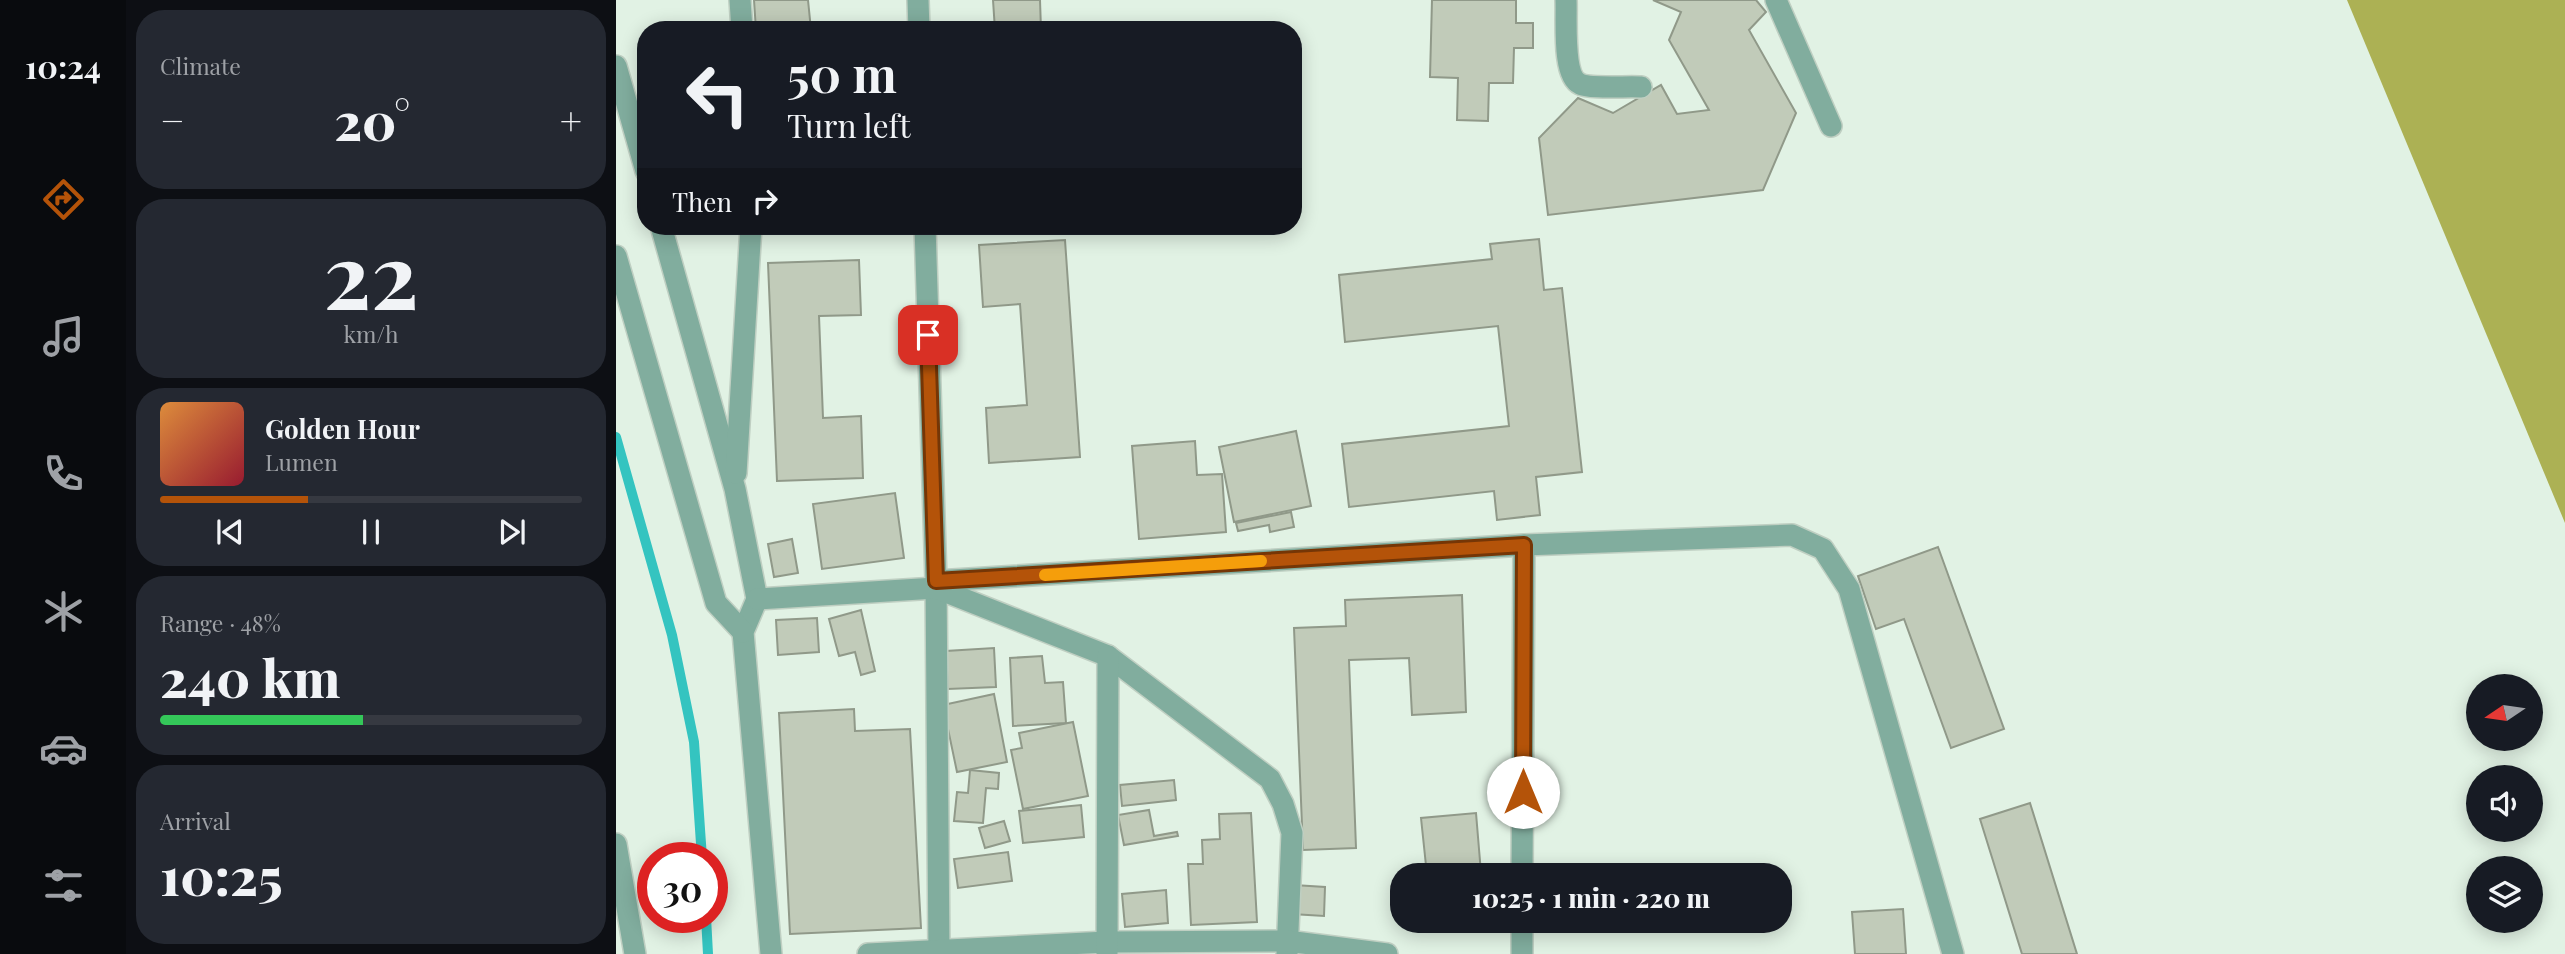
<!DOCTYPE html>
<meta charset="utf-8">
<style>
body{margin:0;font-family:"Playfair Display",serif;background:#242831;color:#f1f3f6;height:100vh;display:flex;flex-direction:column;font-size:26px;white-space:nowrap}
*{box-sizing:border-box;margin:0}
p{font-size:23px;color:#9ea1a6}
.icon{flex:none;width:38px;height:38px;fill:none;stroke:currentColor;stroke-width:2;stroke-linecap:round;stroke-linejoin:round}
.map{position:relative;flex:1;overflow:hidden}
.details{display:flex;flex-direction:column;gap:10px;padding:10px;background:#0d0f14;width:490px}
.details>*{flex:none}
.top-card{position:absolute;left:21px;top:21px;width:665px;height:214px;border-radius:28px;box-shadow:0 4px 18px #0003;background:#171b24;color:#f1f3f6;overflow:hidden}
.needle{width:46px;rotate:257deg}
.controls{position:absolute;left:1850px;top:674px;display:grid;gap:14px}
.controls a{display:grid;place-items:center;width:77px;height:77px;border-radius:50%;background:#171b24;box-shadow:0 4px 18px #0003;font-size:35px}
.speed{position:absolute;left:21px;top:842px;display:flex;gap:14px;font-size:35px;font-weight:700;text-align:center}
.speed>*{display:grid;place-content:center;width:91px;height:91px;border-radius:50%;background:#171b24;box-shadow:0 4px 18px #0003;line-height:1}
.speed .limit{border:10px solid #d22;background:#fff;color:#111}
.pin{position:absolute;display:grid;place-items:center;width:60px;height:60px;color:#fff;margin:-30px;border-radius:14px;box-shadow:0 4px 10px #0006}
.me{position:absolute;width:77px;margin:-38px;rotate:0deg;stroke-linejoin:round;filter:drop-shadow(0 0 5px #0008)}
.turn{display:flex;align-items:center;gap:24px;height:147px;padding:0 35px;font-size:32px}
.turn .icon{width:91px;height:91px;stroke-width:2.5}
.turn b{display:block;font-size:49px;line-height:60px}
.then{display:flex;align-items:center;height:66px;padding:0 35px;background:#0003;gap:14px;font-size:26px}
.big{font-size:52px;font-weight:800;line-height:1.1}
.details .tile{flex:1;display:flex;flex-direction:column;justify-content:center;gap:10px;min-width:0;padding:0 24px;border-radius:28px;background:#242831}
.details .dial{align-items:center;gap:0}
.dial b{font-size:91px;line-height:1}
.song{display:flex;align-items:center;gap:21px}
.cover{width:84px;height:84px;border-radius:10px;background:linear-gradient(135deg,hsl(30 70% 55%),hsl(350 70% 35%))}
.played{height:7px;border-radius:4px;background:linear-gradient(90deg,#b45309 35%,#363941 35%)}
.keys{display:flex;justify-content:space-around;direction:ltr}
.heat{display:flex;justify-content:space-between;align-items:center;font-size:38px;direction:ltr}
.charge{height:10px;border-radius:5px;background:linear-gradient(90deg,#34c759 48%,#363941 0)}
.trip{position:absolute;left:774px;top:863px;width:402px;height:70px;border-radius:28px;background:#171b24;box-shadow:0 4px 18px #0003;font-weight:800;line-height:70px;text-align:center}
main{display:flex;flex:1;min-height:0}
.menu{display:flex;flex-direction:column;width:126px;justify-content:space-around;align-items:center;background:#090b0e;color:#9ea1a6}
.menu .icon{width:49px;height:49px}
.menu .selected{color:#b45309}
.menu b{font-size:32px;color:#f1f3f6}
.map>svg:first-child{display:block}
.forest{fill:#acb154}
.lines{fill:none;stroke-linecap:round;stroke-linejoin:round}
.stream{stroke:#34c4c0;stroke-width:10}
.building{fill:#c1cbb9;stroke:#909989;stroke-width:2}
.minor-casing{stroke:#bfcfc2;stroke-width:24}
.minor{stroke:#81ad9e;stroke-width:21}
.route-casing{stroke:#753606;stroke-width:18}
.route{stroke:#b45309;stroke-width:12}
.slow{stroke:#f59e0b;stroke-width:12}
</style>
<main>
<nav class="menu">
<b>10:24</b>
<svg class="icon selected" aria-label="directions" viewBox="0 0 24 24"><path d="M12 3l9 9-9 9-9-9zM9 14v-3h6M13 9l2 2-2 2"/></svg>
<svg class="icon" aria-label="music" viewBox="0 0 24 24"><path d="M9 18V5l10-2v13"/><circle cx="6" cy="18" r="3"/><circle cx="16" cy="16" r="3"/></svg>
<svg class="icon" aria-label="phone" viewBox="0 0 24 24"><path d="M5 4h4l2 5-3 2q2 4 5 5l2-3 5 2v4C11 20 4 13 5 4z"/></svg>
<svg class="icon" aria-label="climate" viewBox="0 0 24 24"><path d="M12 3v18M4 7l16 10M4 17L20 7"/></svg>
<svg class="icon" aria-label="car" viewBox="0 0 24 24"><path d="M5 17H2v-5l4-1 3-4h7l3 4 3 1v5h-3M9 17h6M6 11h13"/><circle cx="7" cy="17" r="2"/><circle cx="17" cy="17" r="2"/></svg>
<svg class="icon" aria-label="filters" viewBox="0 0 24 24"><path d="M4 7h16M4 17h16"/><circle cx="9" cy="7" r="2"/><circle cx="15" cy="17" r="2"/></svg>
</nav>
<section class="details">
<div class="tile"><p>Climate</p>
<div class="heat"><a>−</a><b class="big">20°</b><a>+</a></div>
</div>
<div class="tile dial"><b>22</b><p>km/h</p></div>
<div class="tile">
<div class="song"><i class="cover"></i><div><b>Golden Hour</b><p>Lumen</p></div></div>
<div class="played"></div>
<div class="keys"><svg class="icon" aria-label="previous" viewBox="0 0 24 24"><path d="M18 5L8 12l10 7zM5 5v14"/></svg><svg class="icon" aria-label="pause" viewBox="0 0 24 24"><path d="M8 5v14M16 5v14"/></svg><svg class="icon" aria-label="next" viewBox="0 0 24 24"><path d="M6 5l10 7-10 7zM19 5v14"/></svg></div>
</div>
<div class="tile"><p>Range · 48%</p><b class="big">240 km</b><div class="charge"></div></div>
<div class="tile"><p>Arrival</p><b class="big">10:25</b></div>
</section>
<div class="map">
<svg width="1949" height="954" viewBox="0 0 1949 954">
<rect width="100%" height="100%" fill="#e1f2e4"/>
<polygon class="forest" points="1731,0 1949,0 1949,523"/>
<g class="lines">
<g class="stream">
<polyline points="0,437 56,635 78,742 86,858"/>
<polyline points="90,917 92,954"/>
</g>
</g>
<g class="building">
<polygon points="138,0 192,0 195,30 140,30"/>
<polygon points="377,0 424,0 425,30 379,30"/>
<polygon points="816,0 900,0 900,23 917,23 917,48 898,48 897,83 873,83 872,121 841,120 842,78 814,77"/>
<polygon points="1037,0 1140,0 1150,12 1133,30 1180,113 1147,190 932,215 923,138 962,98 997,113 1045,85 1061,114 1093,110 1053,40 1065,12"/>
<polygon points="28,47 30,47 30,105"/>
<polygon points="923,239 928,290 946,288 966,472 920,477 924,515 881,520 878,491 733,507 726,444 893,426 882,326 729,342 723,275 876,259 874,244"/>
<polygon points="449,240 464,457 373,463 370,408 411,405 404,304 367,307 363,245"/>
<polygon points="243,260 245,315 203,316 207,418 245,416 247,478 161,481 152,263"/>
<polygon points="680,431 695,506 618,522 603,447"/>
<polygon points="579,441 581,475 606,474 610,532 523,539 516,446"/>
<polygon points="279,493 288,558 206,569 197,504"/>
<polygon points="675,512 678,527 654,532 653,525 622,531 620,523"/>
<polygon points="176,539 182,573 158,577 152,544"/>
<polygon points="1322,547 1388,729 1335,748 1288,619 1260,629 1242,576"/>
<polygon points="846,595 850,712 796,715 793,658 733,660 740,848 687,850 678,628 730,626 729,600"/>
<polygon points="245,610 259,671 245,675 239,652 223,656 213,619"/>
<polygon points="201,618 203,652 162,655 160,620"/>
<polygon points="378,648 380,687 332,689 330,651"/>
<polygon points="426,656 429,683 447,682 450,723 397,726 394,658"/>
<polygon points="378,694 391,762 341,772 327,705"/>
<polygon points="238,709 239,731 294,729 305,928 174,934 163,713"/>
<polygon points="457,722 472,796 407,809 395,750 406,748 403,733"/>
<polygon points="354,770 383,773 382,789 370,788 367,823 338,821 341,792 352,793"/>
<polygon points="558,780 560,800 506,806 504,785"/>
<polygon points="1414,803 1461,954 1406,954 1364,819"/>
<polygon points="465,805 468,837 407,843 403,811"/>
<polygon points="533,810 538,836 561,832 562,836 508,845 502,815"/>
<polygon points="635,813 641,922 575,925 572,864 587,864 586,840 604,839 603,814"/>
<polygon points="860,813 865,873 811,875 805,818"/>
<polygon points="388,821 394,841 369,848 363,828"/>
<polygon points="392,852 396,881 342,888 338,859"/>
<polygon points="678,885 709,887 708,916 676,914"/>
<polygon points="550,890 552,923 509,927 506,894"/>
<polygon points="1287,909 1290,954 1239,954 1236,912"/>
</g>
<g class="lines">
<defs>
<g id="minor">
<polyline points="124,0 126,30"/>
<polyline points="302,0 303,30"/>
<path d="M950 0C951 19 946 76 964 84 974 89 1012 86 1025 87"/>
<polyline points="1160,0 1215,126"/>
<polyline points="0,66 30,171"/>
<polyline points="45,226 119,489 141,599 127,632 155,954"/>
<polyline points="309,226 320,581 323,954"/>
<polyline points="0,256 100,603 127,632"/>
<polyline points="120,473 135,226"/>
<polyline points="320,581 908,545 1176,535 1207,549 1233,589 1337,954"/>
<polyline points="141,599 320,588 492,656 654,779 667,804 676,833 671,954"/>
<polyline points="0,844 19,954"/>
<polyline points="906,875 908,545"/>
<polyline points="252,954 491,942 671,941 771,954"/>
<polyline points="491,954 492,656"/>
<polyline points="906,954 906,920"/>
</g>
</defs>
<use href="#minor" class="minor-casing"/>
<use href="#minor" class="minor"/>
</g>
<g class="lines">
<defs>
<polyline id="route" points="312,335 320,581 908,545 907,792"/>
</defs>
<use href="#route" class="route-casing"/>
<use href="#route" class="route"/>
<polyline class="slow" points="429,575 645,561"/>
</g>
</svg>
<div class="controls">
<a><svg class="needle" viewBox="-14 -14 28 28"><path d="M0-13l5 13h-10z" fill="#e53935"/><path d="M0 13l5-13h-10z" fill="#9ea1a6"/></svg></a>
<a><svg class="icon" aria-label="sound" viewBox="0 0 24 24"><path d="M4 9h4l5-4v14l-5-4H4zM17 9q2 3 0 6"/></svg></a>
<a><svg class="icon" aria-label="layers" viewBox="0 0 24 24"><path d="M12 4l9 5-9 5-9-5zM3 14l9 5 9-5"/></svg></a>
</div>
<div class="speed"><div class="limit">30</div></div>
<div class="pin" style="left:312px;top:335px;background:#d93025"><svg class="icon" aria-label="arrive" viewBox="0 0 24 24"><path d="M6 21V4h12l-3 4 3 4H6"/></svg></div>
<svg class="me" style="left:907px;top:792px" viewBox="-20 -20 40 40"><circle r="19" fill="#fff"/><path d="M0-13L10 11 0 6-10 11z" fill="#b45309"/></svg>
<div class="trip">10:25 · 1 min · 220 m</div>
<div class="top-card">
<div class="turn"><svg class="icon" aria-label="left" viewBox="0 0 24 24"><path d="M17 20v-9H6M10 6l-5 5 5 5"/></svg><div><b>50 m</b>Turn left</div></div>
<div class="then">Then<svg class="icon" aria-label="right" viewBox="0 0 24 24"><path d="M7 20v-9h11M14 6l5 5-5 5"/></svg></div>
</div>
</div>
</main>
